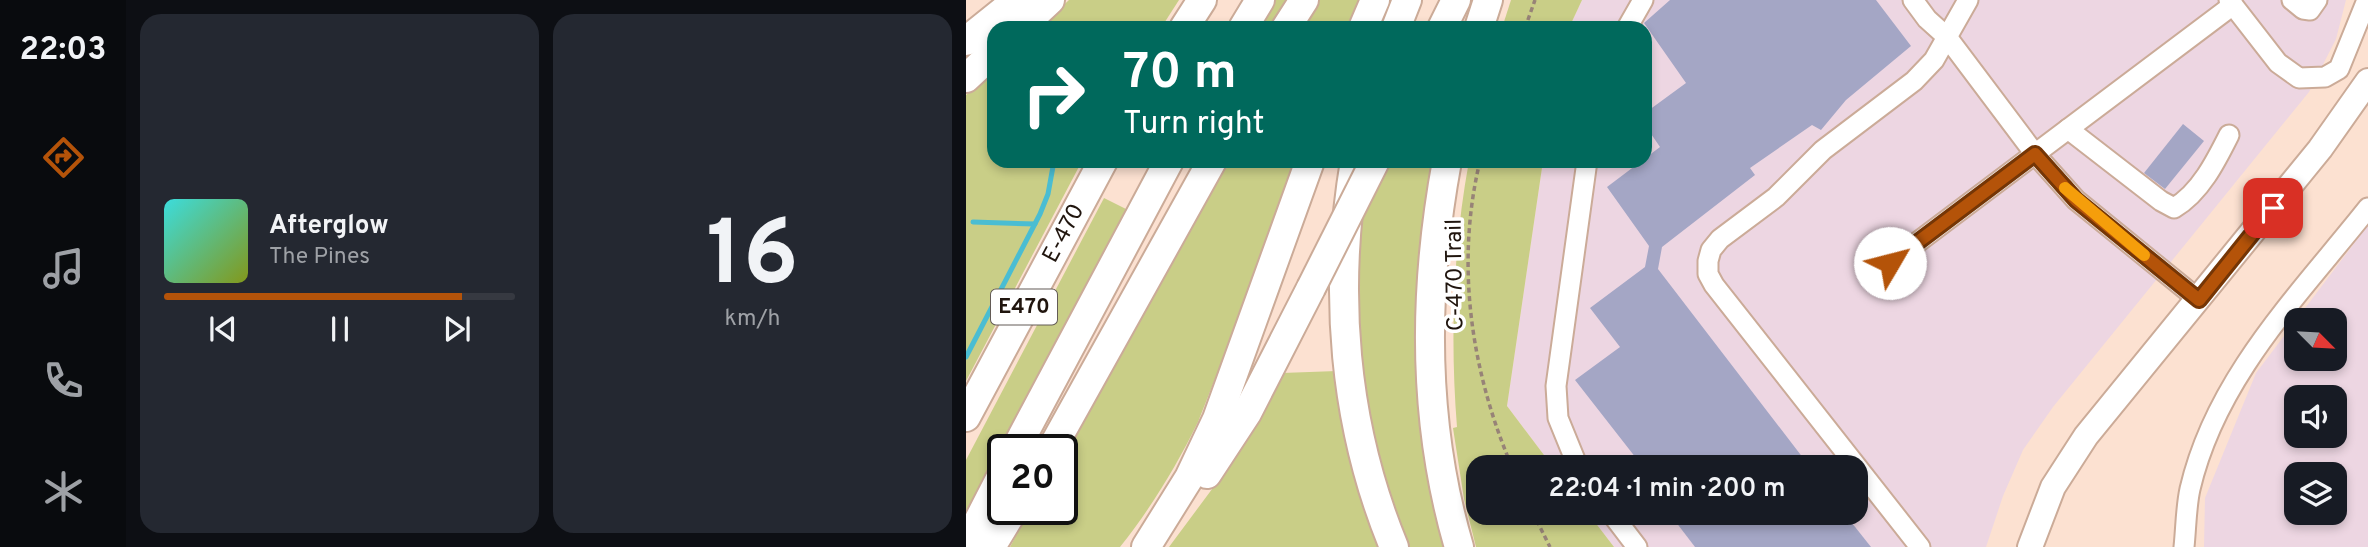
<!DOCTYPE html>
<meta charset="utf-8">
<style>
body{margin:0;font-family:Overpass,sans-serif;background:#242831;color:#f1f3f6;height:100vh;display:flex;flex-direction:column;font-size:26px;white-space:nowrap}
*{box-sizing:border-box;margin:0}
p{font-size:23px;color:#9ea1a6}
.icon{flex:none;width:38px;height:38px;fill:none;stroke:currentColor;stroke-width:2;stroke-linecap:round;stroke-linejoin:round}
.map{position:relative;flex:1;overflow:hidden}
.panel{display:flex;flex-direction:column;gap:14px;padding:14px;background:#0d0f14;width:840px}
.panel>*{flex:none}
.top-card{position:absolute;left:21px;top:21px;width:665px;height:147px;border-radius:21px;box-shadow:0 4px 10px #0003;background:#00695c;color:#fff;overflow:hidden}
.needle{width:46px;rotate:114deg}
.fabs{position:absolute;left:1318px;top:308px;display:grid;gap:14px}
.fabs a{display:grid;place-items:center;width:63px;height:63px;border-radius:14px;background:#171b24;box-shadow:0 4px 10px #0003;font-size:35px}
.speed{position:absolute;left:21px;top:434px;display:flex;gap:14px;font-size:35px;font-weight:700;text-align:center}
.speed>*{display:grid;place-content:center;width:91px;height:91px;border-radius:50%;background:#171b24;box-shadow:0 4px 10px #0003;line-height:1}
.speed .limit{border:4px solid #111;border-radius:10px;background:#fff;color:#111}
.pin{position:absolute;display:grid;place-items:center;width:60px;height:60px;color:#fff;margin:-30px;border-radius:14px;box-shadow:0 4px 10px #0006}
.me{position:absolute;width:77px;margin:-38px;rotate:53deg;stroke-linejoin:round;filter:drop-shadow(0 0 5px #0008)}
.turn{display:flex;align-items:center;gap:24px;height:147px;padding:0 21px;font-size:32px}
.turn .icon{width:91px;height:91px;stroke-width:2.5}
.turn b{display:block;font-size:49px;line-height:60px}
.panel .tile{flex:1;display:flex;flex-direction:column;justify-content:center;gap:10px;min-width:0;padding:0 24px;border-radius:21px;background:#242831}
.panel .dial{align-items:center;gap:0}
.dial b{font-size:91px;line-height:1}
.song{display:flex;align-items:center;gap:21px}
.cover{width:84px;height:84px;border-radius:10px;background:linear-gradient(135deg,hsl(180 70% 55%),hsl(70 70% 35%))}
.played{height:7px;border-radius:4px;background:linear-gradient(90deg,#b45309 85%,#363941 85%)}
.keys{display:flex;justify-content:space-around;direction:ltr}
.panel .tiles{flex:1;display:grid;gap:14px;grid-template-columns:repeat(2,1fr)}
.trip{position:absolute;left:500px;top:455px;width:402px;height:70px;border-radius:21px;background:#171b24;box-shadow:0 4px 10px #0003;font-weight:600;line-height:70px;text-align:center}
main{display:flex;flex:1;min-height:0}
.menu{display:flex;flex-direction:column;width:126px;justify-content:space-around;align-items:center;background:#090b0e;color:#9ea1a6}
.menu .icon{width:49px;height:49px}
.menu .selected{color:#b45309}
.menu b{font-size:32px;color:#f1f3f6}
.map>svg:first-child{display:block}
.commercial{fill:#edd6e2;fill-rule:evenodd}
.green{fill:#c9ce87}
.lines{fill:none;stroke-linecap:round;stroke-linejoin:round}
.stream{stroke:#4abdd2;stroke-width:5}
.building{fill:#a4a6c5}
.minor-casing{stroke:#cbab98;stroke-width:23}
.major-casing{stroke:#cbab98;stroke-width:28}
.highway-casing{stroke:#cbab98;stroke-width:32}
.path{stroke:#978377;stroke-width:3.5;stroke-dasharray:5 3.5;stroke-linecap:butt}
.minor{stroke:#fff;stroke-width:19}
.major{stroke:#fff;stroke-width:24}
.highway{stroke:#fff;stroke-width:28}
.highway-bridge-casing{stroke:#cbab98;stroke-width:32;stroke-linecap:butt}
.highway-bridge{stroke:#fff;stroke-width:28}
.route-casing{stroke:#753606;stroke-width:18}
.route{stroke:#b45309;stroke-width:12}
.slow{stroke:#f59e0b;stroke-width:12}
.labels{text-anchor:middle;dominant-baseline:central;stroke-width:7;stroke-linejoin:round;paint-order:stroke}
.shield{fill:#fff;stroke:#635b56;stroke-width:2}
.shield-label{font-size:21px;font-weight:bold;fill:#20150e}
.street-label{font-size:23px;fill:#20150e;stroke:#fff}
</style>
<main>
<nav class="menu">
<b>22:03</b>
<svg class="icon selected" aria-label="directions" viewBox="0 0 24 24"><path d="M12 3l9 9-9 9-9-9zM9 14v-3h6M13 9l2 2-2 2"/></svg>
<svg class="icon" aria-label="music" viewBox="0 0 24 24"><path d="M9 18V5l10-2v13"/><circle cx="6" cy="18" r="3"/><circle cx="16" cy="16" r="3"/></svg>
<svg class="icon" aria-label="phone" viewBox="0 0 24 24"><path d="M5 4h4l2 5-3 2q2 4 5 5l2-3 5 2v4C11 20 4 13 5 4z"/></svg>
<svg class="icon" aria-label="climate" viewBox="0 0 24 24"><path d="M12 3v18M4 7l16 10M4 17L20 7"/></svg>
</nav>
<section class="panel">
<div class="tiles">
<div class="tile">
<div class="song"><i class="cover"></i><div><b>Afterglow</b><p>The Pines</p></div></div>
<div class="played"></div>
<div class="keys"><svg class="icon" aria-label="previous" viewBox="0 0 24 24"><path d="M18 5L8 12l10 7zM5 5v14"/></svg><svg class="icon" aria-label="pause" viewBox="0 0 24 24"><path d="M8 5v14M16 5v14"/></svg><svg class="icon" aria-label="next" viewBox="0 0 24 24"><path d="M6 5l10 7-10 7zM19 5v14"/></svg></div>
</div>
<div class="tile dial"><b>16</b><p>km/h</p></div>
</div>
</section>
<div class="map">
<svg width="1402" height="547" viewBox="0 0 1402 547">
<rect width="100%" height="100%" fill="#fce1d1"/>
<g class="commercial">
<polygon points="616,0 1380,0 1370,39 1343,92 1087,407 1057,450 1037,496 1020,547 648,547 622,513 891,513 891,467 587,467 541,406 577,161 679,161 679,28 603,28"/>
<path d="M1402 225V547H1238L1239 498 1290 373ZM1330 320H1368V359H1330ZM1330 397H1368V436H1330ZM1330 474H1368V513H1330Z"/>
</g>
<g class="green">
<polygon points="103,0 213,0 195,28 73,28"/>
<polygon points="310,0 326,0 307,28 293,28"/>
<polygon points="351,0 397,0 385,28 334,28"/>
<polygon points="545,0 616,0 603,28 536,28"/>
<polygon points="28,69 28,161 116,161 0,381 0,95"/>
<path d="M260 161H335L232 422C210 467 185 508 154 547H44L64 509H96V453L209 258Z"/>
<path d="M402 161H467C444 290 445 422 478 547H440L399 412 388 284Z"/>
<path d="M503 161H577L541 406 587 467H513V513H622L648 547H510L498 499 487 428 491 427C484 340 487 247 503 161Z"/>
<polygon points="138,198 162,210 0,516 0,460"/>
<polygon points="371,371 418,547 203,547 258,473 316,373"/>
</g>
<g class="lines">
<g class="stream">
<polyline points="7,222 69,224"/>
<polyline points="0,357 74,214 82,194 88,161"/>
</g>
</g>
<g class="building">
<polygon points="704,0 910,0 945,46 880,100 855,130 846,125 784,168 789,175 696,247 692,269 844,467 677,467 609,380 654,347 624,308 679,267 683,246 641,187 694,147 679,125 679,113 720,83 678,23"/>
<polygon points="1217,124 1238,141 1199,189 1178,173"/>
<polygon points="703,513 878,513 905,547 729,547"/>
</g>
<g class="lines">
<defs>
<g id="minor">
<polyline points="947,0 961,19 981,37 1069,154 1110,200 1233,300"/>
<polyline points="1263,0 1312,63 1333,78 1359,77 1373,69 1401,0"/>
<polyline points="1326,0 1337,9 1344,10 1351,0"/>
<polyline points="661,28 677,0"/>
<path d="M1102 129 1195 201 1208 208C1234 193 1250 161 1263 135"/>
<polyline points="924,263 1267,5"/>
<polyline points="612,467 592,418 590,386 621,161"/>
<polyline points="645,513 671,547"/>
<polyline points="954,547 748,285 742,274 742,261 745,250 754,239 810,197 857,150 948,81 968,60 1002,0"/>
<path d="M1218 547C1220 528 1220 507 1224 489 1250 377 1333 295 1402 208"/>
</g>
<polyline id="major" points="1064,547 1087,487 1120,436 1354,149 1402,81"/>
<g id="highway">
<polyline points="54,28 84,0"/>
<polyline points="218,28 236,0"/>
<polyline points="277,28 294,0"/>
<polyline points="320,28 338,0"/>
<polyline points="397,28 409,0"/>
<polyline points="430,28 441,0"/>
<polyline points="476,28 490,0"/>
<polyline points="513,28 522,0"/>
<polyline points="0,41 51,0"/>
<polyline points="0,78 28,52"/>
<path d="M389 161C367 291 377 424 428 547"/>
<path d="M481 161C457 290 456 421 493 547"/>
<path id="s1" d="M0 417 137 161"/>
<polyline points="49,450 203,161"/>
<polyline points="85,450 246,161"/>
<polyline points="241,474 281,413 345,288"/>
<polyline points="0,545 37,473"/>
<polyline points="25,547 48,509"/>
<polyline points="180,547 223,478 251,419 344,161"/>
</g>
</defs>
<use href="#minor" class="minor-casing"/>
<use href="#major" class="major-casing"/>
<use href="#highway" class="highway-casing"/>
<g class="path">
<polyline points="559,28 569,0"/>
<path d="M514 161C489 264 505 371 546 467"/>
<polyline points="567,513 584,547"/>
</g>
<use href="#minor" class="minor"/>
<use href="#major" class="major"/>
<use href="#highway" class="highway"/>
<defs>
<polyline id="highway-bridge" points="345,288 409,161"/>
</defs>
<use href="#highway-bridge" class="highway-bridge-casing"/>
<use href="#highway-bridge" class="highway-bridge"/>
</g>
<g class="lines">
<defs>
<polyline id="route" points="924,263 1069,154 1110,200 1233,300 1307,208"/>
</defs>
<use href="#route" class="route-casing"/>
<use href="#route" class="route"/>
<polyline class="slow" points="1099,188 1178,255"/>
</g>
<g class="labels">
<rect class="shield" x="25" y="289.5" width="66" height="35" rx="5"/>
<g class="shield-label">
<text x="58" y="307">E470</text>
</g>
<g class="street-label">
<text stroke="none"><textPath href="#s1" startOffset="208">E-470</textPath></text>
<text transform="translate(490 275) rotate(-91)">C-470 Trail</text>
</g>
</g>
</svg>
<div class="fabs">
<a><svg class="needle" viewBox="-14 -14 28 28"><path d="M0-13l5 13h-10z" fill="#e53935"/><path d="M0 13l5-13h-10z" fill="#9ea1a6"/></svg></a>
<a><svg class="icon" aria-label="sound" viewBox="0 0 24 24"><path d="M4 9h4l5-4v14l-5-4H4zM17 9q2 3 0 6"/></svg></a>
<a><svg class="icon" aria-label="layers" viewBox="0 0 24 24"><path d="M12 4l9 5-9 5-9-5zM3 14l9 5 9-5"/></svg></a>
</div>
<div class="speed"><div class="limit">20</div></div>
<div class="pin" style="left:1307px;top:208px;background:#d93025"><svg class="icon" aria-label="arrive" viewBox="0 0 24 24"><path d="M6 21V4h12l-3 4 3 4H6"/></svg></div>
<svg class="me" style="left:924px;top:263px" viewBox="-20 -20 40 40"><circle r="19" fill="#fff"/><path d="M0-13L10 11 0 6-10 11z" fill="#b45309"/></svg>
<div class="trip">22:04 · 1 min · 200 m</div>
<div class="top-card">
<div class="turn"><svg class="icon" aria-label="right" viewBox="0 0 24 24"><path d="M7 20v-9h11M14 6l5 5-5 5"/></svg><div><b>70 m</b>Turn right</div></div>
</div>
</div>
</main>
